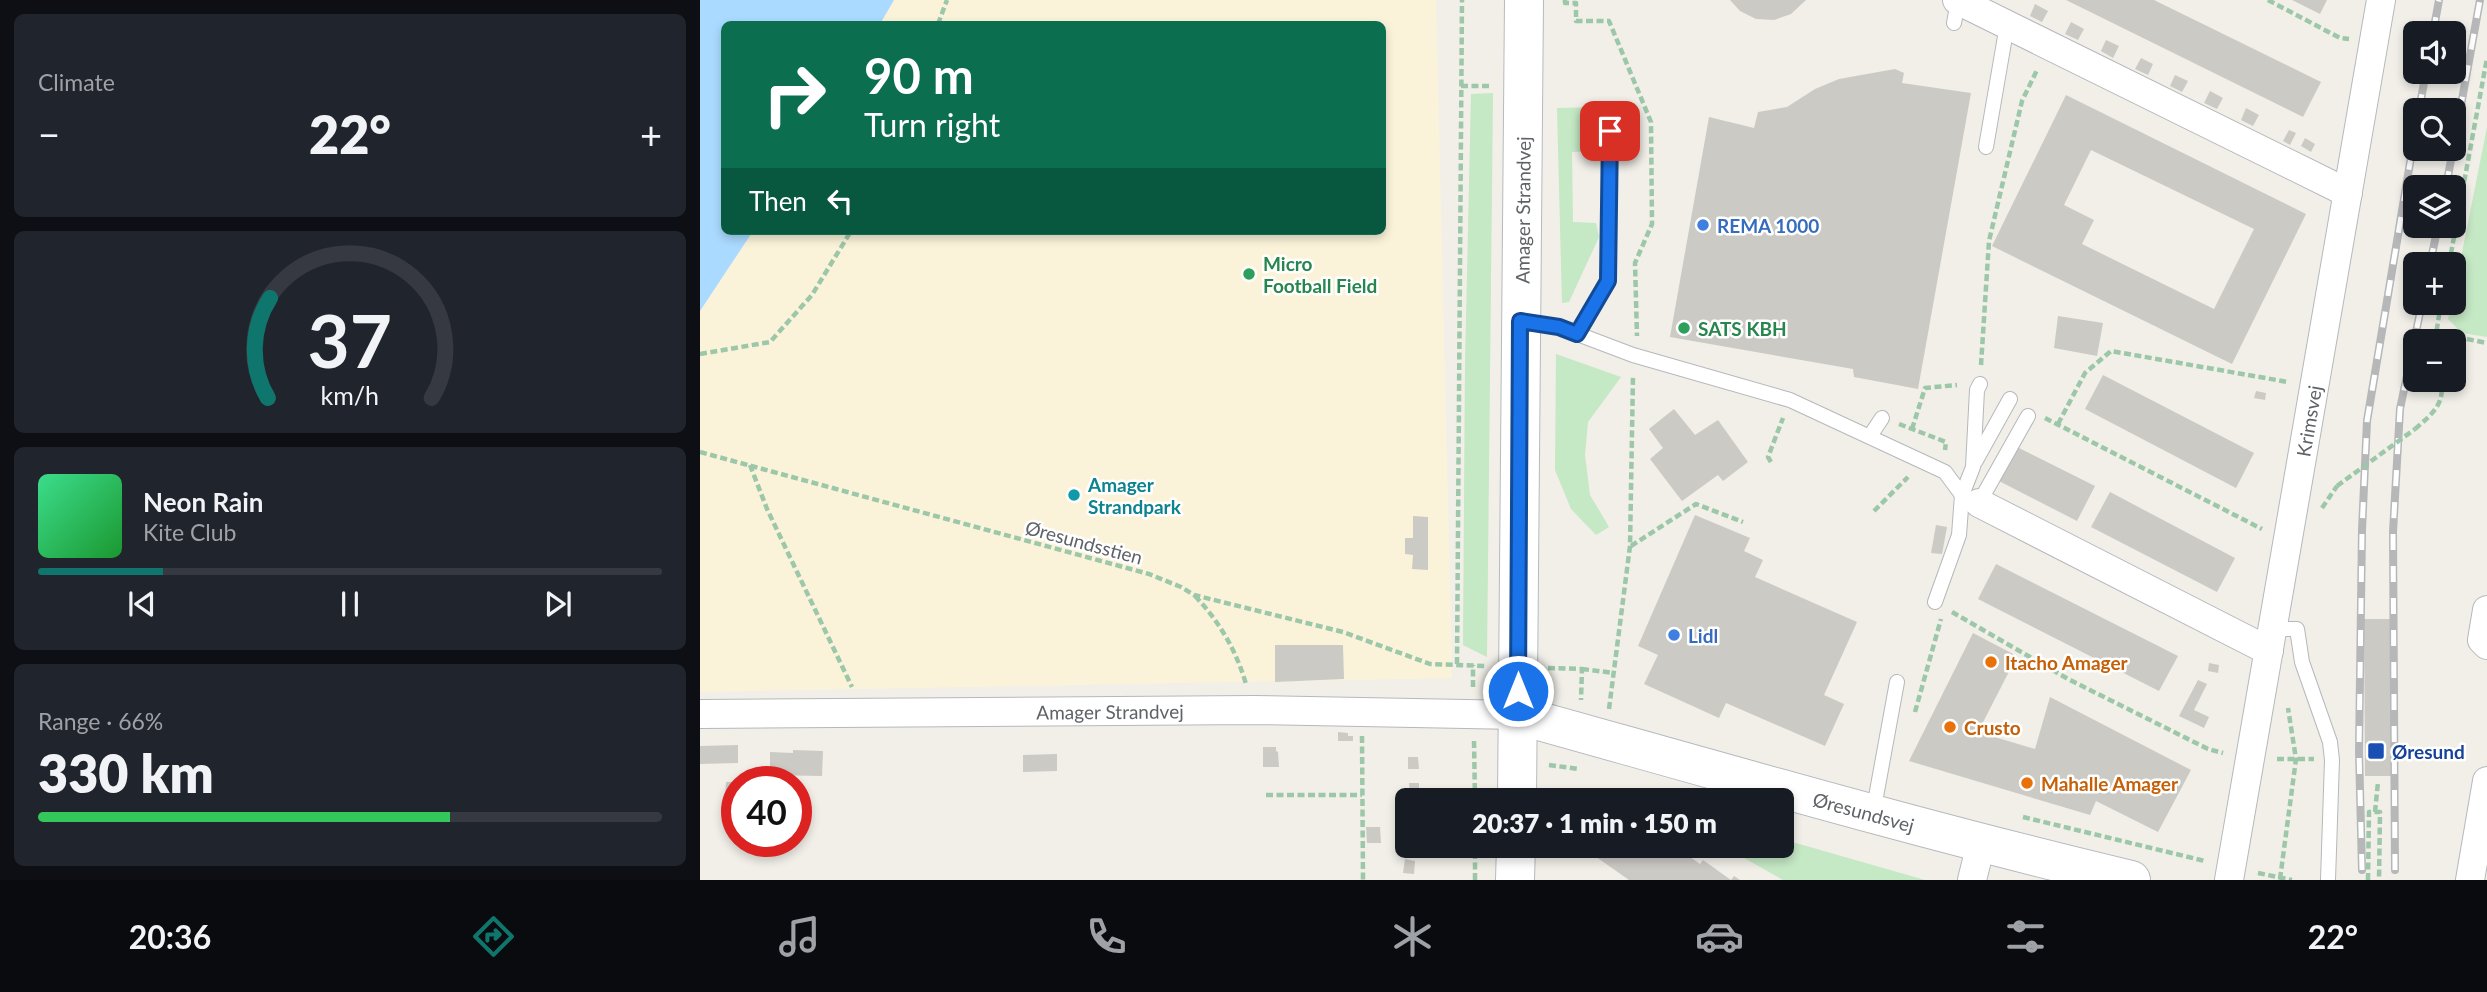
<!DOCTYPE html>
<meta charset="utf-8">
<style>
body{margin:0;font-family:Lato,sans-serif;background:#20242c;color:#f1f3f6;height:100vh;display:flex;flex-direction:column;font-size:26px;white-space:nowrap}
*{box-sizing:border-box;margin:0}
p{font-size:23px;color:#9ea1a6}
.icon{flex:none;width:38px;height:38px;fill:none;stroke:currentColor;stroke-width:2;stroke-linecap:round;stroke-linejoin:round}
.map{position:relative;flex:1;overflow:hidden}
.side{display:flex;flex-direction:column;gap:14px;padding:14px;background:#0d0f14;width:700px}
.side>*{flex:none}
.hud{position:absolute;left:21px;top:21px;width:665px;height:214px;border-radius:10px;box-shadow:0 4px 10px #0003;background:#0b6e4f;color:#fff;overflow:hidden}
.controls{position:absolute;left:1703px;top:21px;display:grid;gap:14px}
.controls a{display:grid;place-items:center;width:63px;height:63px;border-radius:10px;background:#171b24;box-shadow:0 4px 10px #0003;font-size:35px}
.speed{position:absolute;left:21px;top:766px;display:flex;gap:14px;font-size:35px;font-weight:700;text-align:center}
.speed>*{display:grid;place-content:center;width:91px;height:91px;border-radius:50%;background:#171b24;box-shadow:0 4px 10px #0003;line-height:1}
.speed .limit{border:10px solid #d22;background:#fff;color:#111}
.pin{position:absolute;display:grid;place-items:center;width:60px;height:60px;color:#fff;margin:-30px;border-radius:14px;box-shadow:0 4px 10px #0006}
.me{position:absolute;width:77px;margin:-38px;rotate:0deg;stroke-linejoin:round;filter:drop-shadow(0 0 5px #0008)}
.turn{display:flex;align-items:center;gap:24px;height:147px;padding:0 28px;font-size:32px}
.turn .icon{width:91px;height:91px;stroke-width:2.5}
.turn b{display:block;font-size:49px;line-height:60px}
.then{display:flex;align-items:center;height:66px;padding:0 28px;background:#0003;gap:14px;font-size:26px}
.big{font-size:52px;font-weight:800;line-height:1.1}
.side .widget{flex:1;display:flex;flex-direction:column;justify-content:center;gap:10px;min-width:0;padding:0 24px;border-radius:10px;background:#20242c}
.side .dial{align-items:center;gap:0}
.dial svg{height:182px;overflow:visible;fill:none;stroke:#363941;stroke-width:7;stroke-linecap:round;text-anchor:middle}
.dial text{fill:#f1f3f6;stroke:none}
.song{display:flex;align-items:center;gap:21px}
.cover{width:84px;height:84px;border-radius:10px;background:linear-gradient(135deg,hsl(150 70% 55%),hsl(130 70% 35%))}
.played{height:7px;border-radius:4px;background:linear-gradient(90deg,#0f766e 20%,#363941 20%)}
.keys{display:flex;justify-content:space-around;direction:ltr}
.heat{display:flex;justify-content:space-between;align-items:center;font-size:38px;direction:ltr}
.charge{height:10px;border-radius:5px;background:linear-gradient(90deg,#34c759 66%,#363941 0)}
.trip{position:absolute;left:695px;top:788px;width:399px;height:70px;border-radius:10px;background:#171b24;box-shadow:0 4px 10px #0003;font-weight:800;line-height:70px;text-align:center}
.tab-bar{display:flex;height:112px;justify-content:space-around;align-items:center;background:#090b0e;color:#9ea1a6}
.tab-bar .icon{width:49px;height:49px}
.tab-bar .selected{color:#0f766e}
.tab-bar b{font-size:32px;color:#f1f3f6}
main{display:flex;flex:1;min-height:0}
.map>svg:first-child{display:block}
.green{fill:#c5e8c5}
.sand{fill:#fbf3d9}
.water{fill:#aadaff}
.building{fill:#cccac5;fill-rule:evenodd}
.lines{fill:none;stroke-linecap:round;stroke-linejoin:round}
.lane-casing{stroke:#b5b8bc;stroke-width:16}
.street-casing{stroke:#b5b8bc;stroke-width:30}
.secondary-casing{stroke:#b6babf;stroke-width:40}
.path{stroke:#9cc7a9;stroke-width:4.5;stroke-dasharray:7 3.5;stroke-linecap:butt}
.lane{stroke:#fff;stroke-width:14}
.street{stroke:#fff;stroke-width:28}
.secondary{stroke:#fff;stroke-width:38}
.rail-casing{stroke:#b6b7b8;stroke-width:8}
.rail{stroke:#fff;stroke-width:5;stroke-dasharray:16;stroke-linecap:butt}
.path-bridge{stroke:#9cc7a9;stroke-width:4.5;stroke-dasharray:7 3.5;stroke-linecap:butt}
.route-casing{stroke:#114b97;stroke-width:18}
.route{stroke:#1a73e8;stroke-width:12}
.shop-dot{fill:#3f7fe0;stroke:#fff;stroke-width:2.5}
.leisure-dot{fill:#2e9e5b;stroke:#fff;stroke-width:2.5}
.culture-dot{fill:#0f9aa8;stroke:#fff;stroke-width:2.5}
.food-dot{fill:#e8710a;stroke:#fff;stroke-width:2.5}
.transit-dot{fill:#1a4fb4;stroke:#fff;stroke-width:2.5}
.labels{text-anchor:middle;dominant-baseline:central;stroke-width:5;stroke-linejoin:round;paint-order:stroke}
.street-label{font-size:19px;fill:#5f6368;stroke:#fff}
.shop-label{font-size:19px;font-weight:bold;fill:#366cbe;stroke:#fff;text-anchor:start}
.leisure-label{font-size:19px;font-weight:bold;fill:#27864d;stroke:#fff;text-anchor:start}
.culture-label{font-size:19px;font-weight:bold;fill:#0d838f;stroke:#fff;text-anchor:start}
.food-label{font-size:19px;font-weight:bold;fill:#c56008;stroke:#fff;text-anchor:start}
.transit-label{font-size:19px;font-weight:bold;fill:#164399;stroke:#fff;text-anchor:start}
</style>
<main>
<section class="side">
<div class="widget"><p>Climate</p>
<div class="heat"><a>−</a><b class="big">22°</b><a>+</a></div>
</div>
<div class="widget dial"><svg viewBox="0 0 100 80">
<path d="M14 69A42 42 0 1 1 86 69"/>
<path d="M14 69A42 42 0 0 1 15 25" stroke="#0f766e"/>
<text x="50" y="56" font-size="32" font-weight="700">37</text>
<text x="50" y="72" font-size="11">km/h</text>
</svg></div>
<div class="widget">
<div class="song"><i class="cover"></i><div><b>Neon Rain</b><p>Kite Club</p></div></div>
<div class="played"></div>
<div class="keys"><svg class="icon" aria-label="previous" viewBox="0 0 24 24"><path d="M18 5L8 12l10 7zM5 5v14"/></svg><svg class="icon" aria-label="pause" viewBox="0 0 24 24"><path d="M8 5v14M16 5v14"/></svg><svg class="icon" aria-label="next" viewBox="0 0 24 24"><path d="M6 5l10 7-10 7zM19 5v14"/></svg></div>
</div>
<div class="widget"><p>Range · 66%</p><b class="big">330 km</b><div class="charge"></div></div>
</section>
<div class="map">
<svg width="1787" height="880" viewBox="0 0 1787 880">
<rect width="100%" height="100%" fill="#f1efe8"/>
<g class="green">
<polygon points="793,93 787,657 763,645 765,364 771,94"/>
<polygon points="899,107 900,151 872,152 873,222 896,223 899,237 869,302 862,303 857,108"/>
<polygon points="1787,127 1787,337 1762,333 1748,319 1752,303 1754,303 1754,293"/>
<polygon points="856,354 921,377 888,422 885,455 890,495 909,527 896,535 871,509 855,470"/>
<polygon points="1082,839 1225,880 1083,880 1021,845 1082,845"/>
</g>
<polygon class="sand" points="194,0 736,0 752,678 0,692 0,311 53,231 682,231 682,24 180,24"/>
<polygon class="water" points="0,0 194,0 180,24 24,24 24,231 53,231 0,311"/>
<g class="building">
<polygon points="1030,0 1106,0 1091,14 1074,20 1056,19 1040,11"/>
<polygon points="1366,0 1454,0 1621,82 1603,117"/>
<polygon points="1592,0 1627,0 1620,14"/>
<polygon points="1335,4 1348,11 1342,22 1330,16"/>
<polygon points="1371,22 1384,29 1378,40 1365,34"/>
<polygon points="1406,40 1419,46 1413,58 1401,51"/>
<polygon points="1441,58 1453,64 1448,75 1435,69"/>
<polygon points="1195,69 1204,73 1202,83 1271,93 1218,389 1154,377 1153,369 970,337 1009,117 1054,128 1058,112 1087,107 1115,89 1139,79"/>
<polygon points="1475,75 1488,81 1482,92 1470,86"/>
<polygon points="1510,91 1523,98 1517,109 1504,103"/>
<path d="M1366 95 1606 214 1532 364 1292 246ZM1391 150 1554 229 1514 309 1382 244 1394 220 1364 205Z"/>
<polygon points="1546,108 1559,115 1553,126 1541,120"/>
<polygon points="1589,130 1596,133 1590,145 1583,141"/>
<polygon points="1605,138 1615,144 1611,152 1601,146"/>
<polygon points="1358,316 1403,323 1397,356 1354,348"/>
<polygon points="1403,375 1554,453 1536,488 1385,409"/>
<polygon points="1556,391 1566,393 1565,400 1554,398"/>
<polygon points="974,409 995,435 1018,420 1048,462 1023,481 1018,475 982,501 950,459 963,448 949,429"/>
<polygon points="1317,447 1395,486 1377,521 1299,481"/>
<polygon points="1410,492 1535,558 1517,592 1391,527"/>
<polygon points="995,515 1050,538 1044,551 1063,560 1055,577 1157,622 1124,695 1144,704 1125,746 1026,703 1019,718 944,684 958,655 938,646"/>
<polygon points="713,516 728,517 728,570 712,569 713,555 705,554 705,538 713,538"/>
<polygon points="1236,525 1247,527 1242,554 1231,553"/>
<polygon points="1296,564 1478,656 1459,691 1278,599"/>
<polygon points="1664,619 1691,619 1692,776 1665,776"/>
<polygon points="1273,633 1317,656 1278,732 1335,749 1350,697 1491,770 1458,832 1396,801 1390,815 1209,761"/>
<polygon points="575,645 643,645 644,679 575,682"/>
<polygon points="1509,663 1519,665 1518,673 1508,671"/>
<polygon points="1498,680 1507,684 1494,710 1509,717 1504,728 1479,716"/>
<polygon points="638,732 648,733 648,736 653,736 653,741 638,741"/>
<polygon points="38,745 38,763 0,764 0,746"/>
<polygon points="563,747 576,747 576,751 578,752 579,767 563,767"/>
<polygon points="93,750 123,751 122,776 70,775 70,752 93,753"/>
<polygon points="357,754 357,771 323,772 323,755"/>
<polygon points="708,757 718,757 719,769 708,769"/>
<polygon points="26,782 37,782 37,798 25,798"/>
<polygon points="709,783 719,783 719,794 710,794"/>
<polygon points="666,827 680,827 681,843 667,843"/>
<polygon points="899,845 965,845 969,848 973,845 1000,864 1003,860 1031,880 1034,876 1040,880 929,880 892,854"/>
<polygon points="705,859 715,861 714,874 703,873"/>
</g>
<g class="lines">
<defs>
<g id="lane">
<polyline points="1254,23 1258,1"/>
<polyline points="1286,147 1307,25"/>
<polyline points="821,321 859,327 933,355 1090,400 1245,472 1262,495 1279,503 1328,416"/>
<polyline points="878,333 908,281 910,131"/>
<polyline points="1170,436 1182,418"/>
<polyline points="1275,462 1310,399"/>
<polyline points="1235,602 1259,535 1262,495 1273,467 1277,390 1280,384"/>
<polyline points="1573,629 1597,629 1602,662 1630,742 1632,760 1628,880"/>
<polyline points="1173,813 1197,682"/>
</g>
<g id="street">
<polyline points="1257,0 1648,193"/>
<polyline points="1279,503 1569,651"/>
<polyline points="1787,610 1782,640 1787,645"/>
<path id="s1" d="M0 714 554 710 818 715"/>
<polyline points="1272,880 1281,844"/>
<path id="s2" d="M1529 880 1681 0"/>
<polyline points="1770,880 1787,781"/>
</g>
<g id="secondary">
<path id="s3" d="M818 715C1022 772 1225 831 1431 880"/>
<path id="s4" d="M817 800 824 0"/>
<polyline points="815,880 816,845"/>
</g>
</defs>
<use href="#lane" class="lane-casing"/>
<use href="#street" class="street-casing"/>
<use href="#secondary" class="secondary-casing"/>
<g class="path">
<polyline points="865,0 865,3 876,3 876,21 909,21 951,122 952,224 935,263 937,336"/>
<polyline points="1568,0 1640,38 1649,39"/>
<polyline points="238,24 247,0"/>
<polyline points="761,86 792,86"/>
<polyline points="1749,264 1787,58"/>
<polyline points="1736,333 1787,343"/>
<polyline points="1735,341 1741,303"/>
<polyline points="0,354 70,342 112,295 151,231"/>
<polyline points="1281,365 1289,241 1322,101 1337,70"/>
<polyline points="1345,418 1562,529"/>
<polyline points="1199,424 1246,442 1245,450"/>
<polyline points="1358,424 1385,373 1411,351 1588,382"/>
<polyline points="1212,429 1225,388 1257,385"/>
<path d="M1715 429C1731 415 1747 403 1740 380"/>
<polyline points="0,452 449,574 481,587 494,595 643,632 730,664 787,666"/>
<polyline points="1071,462 1068,457 1083,418"/>
<polyline points="50,465 67,509 152,687"/>
<polyline points="1622,508 1637,486"/>
<polyline points="1174,511 1208,477"/>
<polyline points="931,546 996,504 1043,522"/>
<path d="M495 596C519 621 536 650 546 684"/>
<polyline points="1252,612 1368,679 1508,749 1523,753"/>
<polyline points="757,664 762,0"/>
<polyline points="848,668 882,669 881,700"/>
<polyline points="882,669 914,673"/>
<polyline points="773,687 773,665"/>
<polyline points="909,709 930,546 933,376"/>
<polyline points="1215,712 1241,619"/>
<polyline points="662,736 663,880"/>
<polyline points="774,741 775,800"/>
<polyline points="1577,759 1614,759"/>
<polyline points="849,765 879,769"/>
<polyline points="566,795 662,795"/>
<polyline points="1675,812 1678,782"/>
<polyline points="1323,817 1505,861"/>
<polyline points="1558,873 1592,880"/>
<polyline points="1580,879 1596,759 1588,708"/>
<polyline points="775,880 775,845"/>
<polyline points="1668,880 1669,812 1680,812 1679,880"/>
</g>
<use href="#lane" class="lane"/>
<use href="#street" class="street"/>
<use href="#secondary" class="secondary"/>
<defs>
<g id="rail">
<polyline points="1733,33 1739,0"/>
<polyline points="1719,110 1726,72"/>
<polyline points="1754,144 1780,0"/>
<polyline points="1746,187 1753,149"/>
<polyline points="1730,264 1738,226"/>
<polyline points="1662,870 1659,751 1662,530 1667,421 1715,133"/>
<polyline points="1695,870 1693,532 1700,409 1722,303"/>
</g>
</defs>
<use href="#rail" class="rail-casing"/>
<use href="#rail" class="rail"/>
<polyline class="path-bridge" points="1637,486 1715,429"/>
</g>
<g class="lines">
<defs>
<polyline id="route" points="818,691 820,321 859,327 877,334 908,281 910,131"/>
</defs>
<use href="#route" class="route-casing"/>
<use href="#route" class="route"/>
</g>
<g class="shop-dot">
<circle cx="1003" cy="225" r="7"/>
<circle cx="974" cy="635" r="7"/>
</g>
<g class="leisure-dot">
<circle cx="549" cy="274" r="7"/>
<circle cx="984" cy="328" r="7"/>
</g>
<circle class="culture-dot" cx="374" cy="495" r="7"/>
<g class="food-dot">
<circle cx="1291" cy="662" r="7"/>
<circle cx="1250" cy="727" r="7"/>
<circle cx="1327" cy="783" r="7"/>
</g>
<rect class="transit-dot" x="1667" y="742" width="18" height="18" rx="3.5"/>
<g class="labels">
<g class="street-label">
<text stroke="none"><textPath href="#s4" startOffset="590">Amager Strandvej</textPath></text>
<text stroke="none"><textPath href="#s2" startOffset="466">Krimsvej</textPath></text>
<text transform="translate(384 542) rotate(15)">Øresundsstien</text>
<text stroke="none"><textPath href="#s1" startOffset="410">Amager Strandvej</textPath></text>
<text stroke="none"><textPath href="#s3" startOffset="359">Øresundsvej</textPath></text>
</g>
<g class="shop-label">
<text x="1017" y="225">REMA 1000</text>
<text x="988" y="635">Lidl</text>
</g>
<g class="leisure-label">
<text x="563" y="263">Micro<tspan x="563" dy="22">Football Field</tspan></text>
<text x="998" y="328">SATS KBH</text>
</g>
<g class="culture-label">
<text x="388" y="484">Amager<tspan x="388" dy="22">Strandpark</tspan></text>
</g>
<g class="food-label">
<text x="1305" y="662">Itacho Amager</text>
<text x="1264" y="727">Crusto</text>
<text x="1341" y="783">Mahalle Amager</text>
</g>
<g class="transit-label">
<text x="1692" y="751">Øresund</text>
</g>
</g>
</svg>
<div class="controls">
<a><svg class="icon" aria-label="sound" viewBox="0 0 24 24"><path d="M4 9h4l5-4v14l-5-4H4zM17 9q2 3 0 6"/></svg></a>
<a><svg class="icon" aria-label="search" viewBox="0 0 24 24"><circle cx="10" cy="10" r="6"/><path d="M15 15l6 6"/></svg></a>
<a><svg class="icon" aria-label="layers" viewBox="0 0 24 24"><path d="M12 4l9 5-9 5-9-5zM3 14l9 5 9-5"/></svg></a>
<a>+</a>
<a>−</a>
</div>
<div class="speed"><div class="limit">40</div></div>
<div class="pin" style="left:910px;top:131px;background:#d93025"><svg class="icon" aria-label="arrive" viewBox="0 0 24 24"><path d="M6 21V4h12l-3 4 3 4H6"/></svg></div>
<svg class="me" style="left:818px;top:691px" viewBox="-20 -20 40 40"><circle r="17" fill="#1a73e8" stroke="#fff" stroke-width="3"/><path d="M0-11L8 9 0 5-8 9z" fill="#fff"/></svg>
<div class="trip">20:37 · 1 min · 150 m</div>
<div class="hud">
<div class="turn"><svg class="icon" aria-label="right" viewBox="0 0 24 24"><path d="M7 20v-9h11M14 6l5 5-5 5"/></svg><div><b>90 m</b>Turn right</div></div>
<div class="then">Then<svg class="icon" aria-label="left" viewBox="0 0 24 24"><path d="M17 20v-9H6M10 6l-5 5 5 5"/></svg></div>
</div>
</div>
</main>
<nav class="tab-bar">
<b>20:36</b>
<svg class="icon selected" aria-label="directions" viewBox="0 0 24 24"><path d="M12 3l9 9-9 9-9-9zM9 14v-3h6M13 9l2 2-2 2"/></svg>
<svg class="icon" aria-label="music" viewBox="0 0 24 24"><path d="M9 18V5l10-2v13"/><circle cx="6" cy="18" r="3"/><circle cx="16" cy="16" r="3"/></svg>
<svg class="icon" aria-label="phone" viewBox="0 0 24 24"><path d="M5 4h4l2 5-3 2q2 4 5 5l2-3 5 2v4C11 20 4 13 5 4z"/></svg>
<svg class="icon" aria-label="climate" viewBox="0 0 24 24"><path d="M12 3v18M4 7l16 10M4 17L20 7"/></svg>
<svg class="icon" aria-label="car" viewBox="0 0 24 24"><path d="M5 17H2v-5l4-1 3-4h7l3 4 3 1v5h-3M9 17h6M6 11h13"/><circle cx="7" cy="17" r="2"/><circle cx="17" cy="17" r="2"/></svg>
<svg class="icon" aria-label="filters" viewBox="0 0 24 24"><path d="M4 7h16M4 17h16"/><circle cx="9" cy="7" r="2"/><circle cx="15" cy="17" r="2"/></svg>
<b>22°</b>
</nav>
